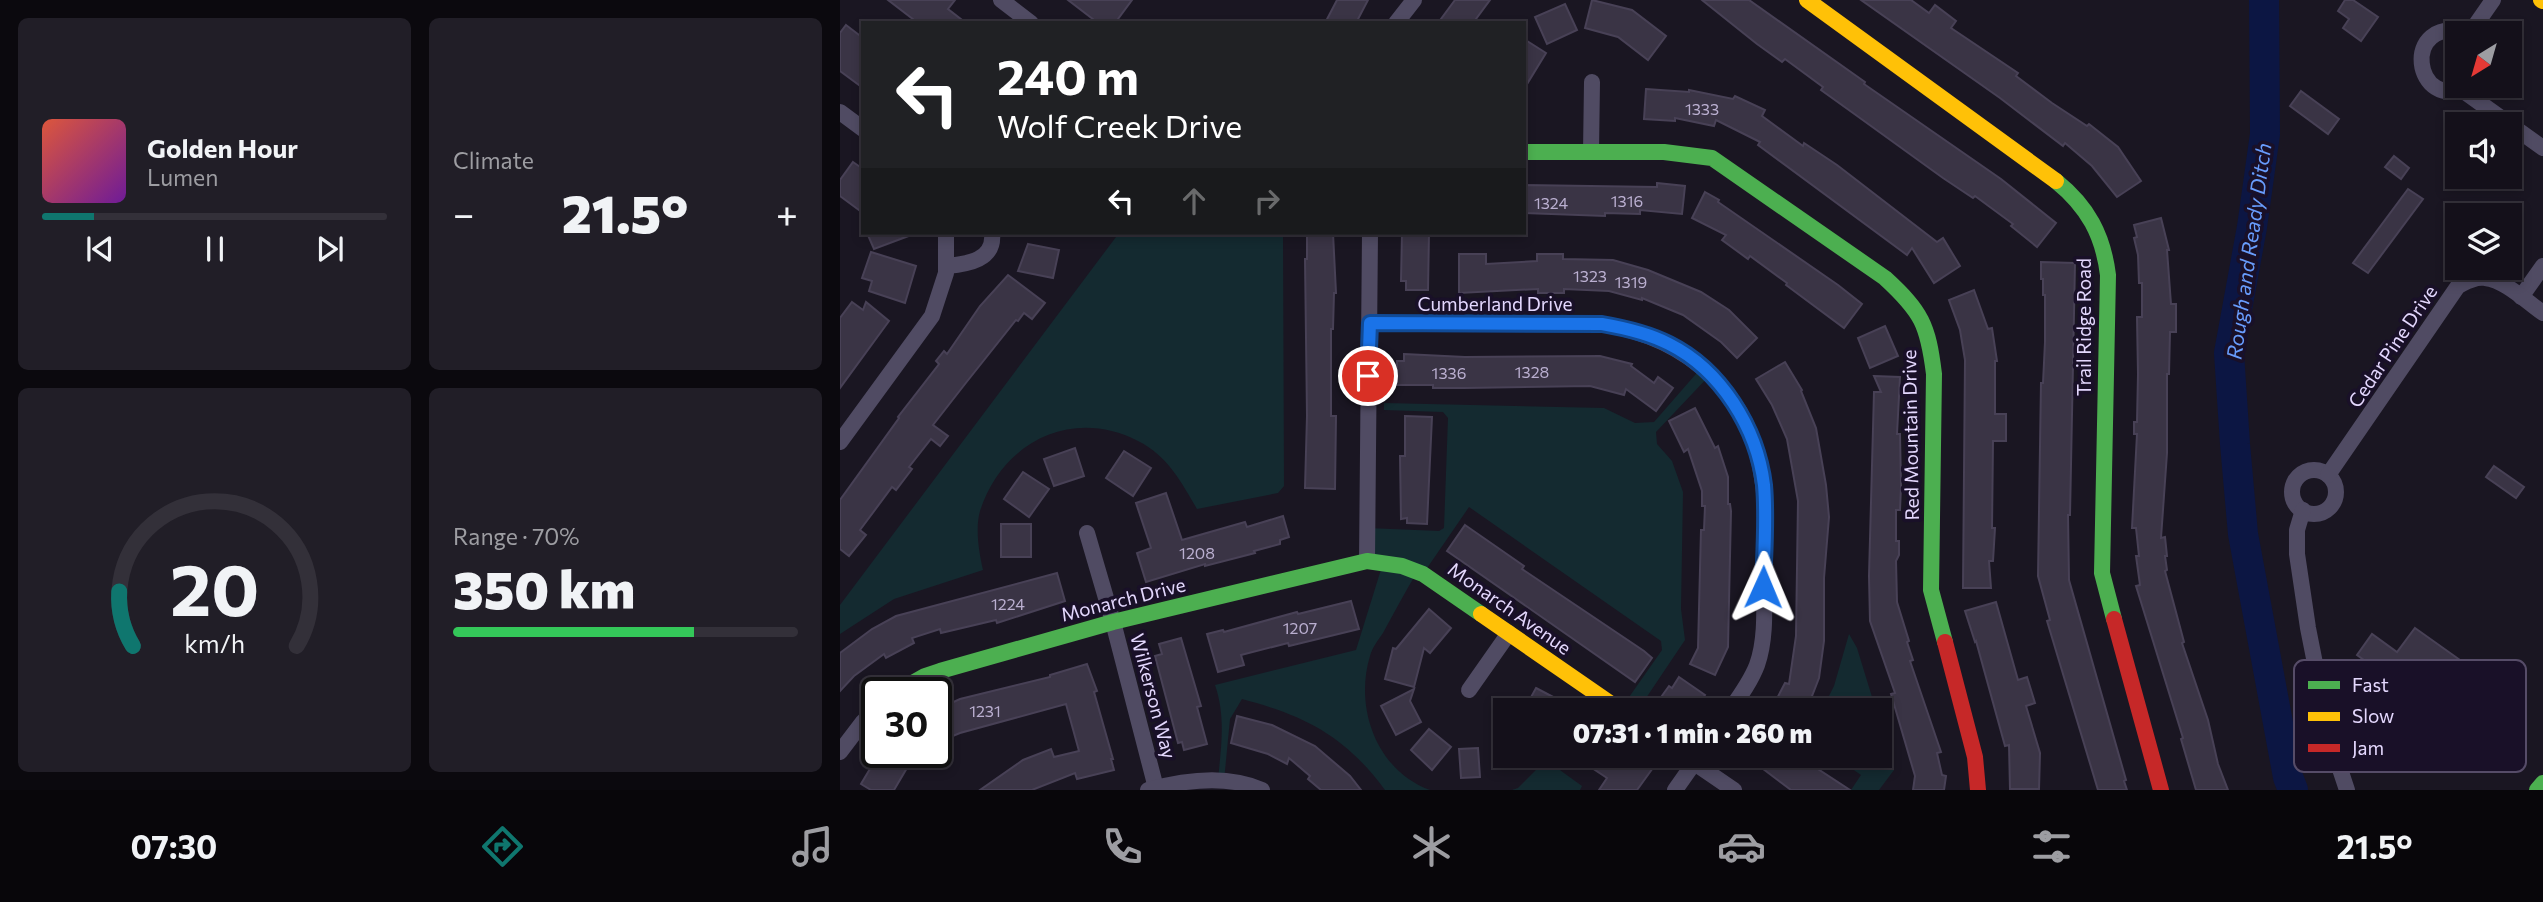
<!DOCTYPE html>
<meta charset="utf-8">
<style>
body{margin:0;font-family:Commissioner,sans-serif;background:#211e27;color:#f1f3f6;height:100vh;display:flex;flex-direction:column;font-size:26px;white-space:nowrap}
*{box-sizing:border-box;margin:0}
p{font-size:23px;color:#9d9da2}
.icon{flex:none;width:38px;height:38px;fill:none;stroke:currentColor;stroke-width:2;stroke-linecap:round;stroke-linejoin:round}
.map{position:relative;flex:1;overflow:hidden}
.details{display:flex;flex-direction:column;gap:18px;padding:18px;background:#0b090e;width:840px}
.details>*{flex:none}
.guide{position:absolute;left:21px;top:21px;width:665px;height:214px;border-radius:0px;box-shadow:0 4px 10px #0003,0 0 0 2px #333039;background:#202124;color:#fff;overflow:hidden}
.needle{width:46px;rotate:217deg}
.controls{position:absolute;left:1605px;top:21px;display:grid;gap:14px}
.controls a{display:grid;place-items:center;width:77px;height:77px;border-radius:0px;background:#14101a;box-shadow:0 4px 10px #0003,0 0 0 2px #333039;font-size:35px}
.speed{position:absolute;left:21px;top:677px;display:flex;gap:14px;font-size:35px;font-weight:700;text-align:center}
.speed>*{display:grid;place-content:center;width:91px;height:91px;border-radius:50%;background:#14101a;box-shadow:0 4px 10px #0003,0 0 0 2px #333039;line-height:1}
.speed .limit{border:4px solid #111;border-radius:10px;background:#fff;color:#111}
.pin{position:absolute;display:grid;place-items:center;width:60px;height:60px;color:#fff;margin:-30px;border:4px solid #fff;border-radius:50%;box-shadow:0 2px 7px #0007}
.me{position:absolute;width:77px;margin:-38px;rotate:1deg;stroke-linejoin:round;filter:drop-shadow(0 0 5px #0008)}
.turn{display:flex;align-items:center;gap:24px;height:147px;padding:0 21px;font-size:32px}
.turn .icon{width:91px;height:91px;stroke-width:2.5}
.turn b{display:block;font-size:49px;line-height:60px}
.lanes{display:flex;align-items:center;height:66px;padding:0 21px;background:#0003;justify-content:center;gap:35px;direction:ltr}
.lanes .off{opacity:.35}
.big{font-size:52px;font-weight:800;line-height:1.1}
.details .tile{flex:1;display:flex;flex-direction:column;justify-content:center;gap:10px;min-width:0;padding:0 24px;border-radius:10px;background:#211e27}
.details .dial{align-items:center;gap:0}
.dial svg{height:182px;overflow:visible;fill:none;stroke:#333039;stroke-width:7;stroke-linecap:round;text-anchor:middle}
.dial text{fill:#f1f3f6;stroke:none}
.song{display:flex;align-items:center;gap:21px}
.cover{width:84px;height:84px;border-radius:10px;background:linear-gradient(135deg,hsl(10 70% 55%),hsl(280 70% 35%))}
.played{height:7px;border-radius:4px;background:linear-gradient(90deg,#0f766e 15%,#333039 15%)}
.keys{display:flex;justify-content:space-around;direction:ltr}
.heat{display:flex;justify-content:space-between;align-items:center;font-size:38px;direction:ltr}
.charge{height:10px;border-radius:5px;background:linear-gradient(90deg,#34c759 70%,#333039 0)}
.details .tiles{flex:1;display:grid;gap:18px;grid-template-columns:repeat(2,1fr)}
.trip{position:absolute;left:653px;top:698px;width:399px;height:70px;border-radius:0px;background:#14101a;box-shadow:0 4px 10px #0003,0 0 0 2px #333039;font-weight:800;line-height:70px;text-align:center}
.tab-bar{display:flex;height:112px;justify-content:space-around;align-items:center;background:#08060a;color:#9d9da2}
.tab-bar .icon{width:49px;height:49px}
.tab-bar .selected{color:#0f766e}
.tab-bar b{font-size:32px;color:#f1f3f6}
main{display:flex;flex:1;min-height:0}
.map>svg:first-child{display:block}
.green{fill:#142a30}
.lines{fill:none;stroke-linecap:round;stroke-linejoin:round}
.river{stroke:#0c1643;stroke-width:30}
.building{fill:#3a3445;stroke:#484156;stroke-width:2}
.street{stroke:#504b63;stroke-width:16}
.fast{stroke:#4caf50;stroke-width:16}
.slow{stroke:#ffc107;stroke-width:16}
.jam{stroke:#c62828;stroke-width:16}
.route-casing{stroke:#114b97;stroke-width:18}
.route{stroke:#1a73e8;stroke-width:12}
.labels{text-anchor:middle;dominant-baseline:central;stroke-width:7;stroke-linejoin:round;paint-order:stroke}
.number-label{font-size:16px;fill:#baafd0}
.street-label{font-size:19px;fill:#e4d8fe;stroke:#191028}
.water-label{font-size:21px;font-style:italic;fill:#689cfc;stroke:#191028}
.key{fill:#191028;stroke:#564c68;stroke-width:2}
.key-label{font-size:19px;fill:#e4d8fe}
</style>
<main>
<section class="details">
<div class="tiles">
<div class="tile">
<div class="song"><i class="cover"></i><div><b>Golden Hour</b><p>Lumen</p></div></div>
<div class="played"></div>
<div class="keys"><svg class="icon" aria-label="previous" viewBox="0 0 24 24"><path d="M18 5L8 12l10 7zM5 5v14"/></svg><svg class="icon" aria-label="pause" viewBox="0 0 24 24"><path d="M8 5v14M16 5v14"/></svg><svg class="icon" aria-label="next" viewBox="0 0 24 24"><path d="M6 5l10 7-10 7zM19 5v14"/></svg></div>
</div>
<div class="tile"><p>Climate</p>
<div class="heat"><a>−</a><b class="big">21.5°</b><a>+</a></div>
</div>
<div class="tile dial"><svg viewBox="0 0 100 80">
<path d="M14 69A42 42 0 1 1 86 69"/>
<path d="M14 69A42 42 0 0 1 8 45" stroke="#0f766e"/>
<text x="50" y="56" font-size="32" font-weight="700">20</text>
<text x="50" y="72" font-size="11">km/h</text>
</svg></div>
<div class="tile"><p>Range · 70%</p><b class="big">350 km</b><div class="charge"></div></div>
</div>
</section>
<div class="map">
<svg width="1703" height="790" viewBox="0 0 1703 790">
<rect width="100%" height="100%" fill="#1a1622"/>
<g class="green">
<path d="M279 233H443L444 486 438 493 357 509C342 483 327 455 298 441 232 407 162 442 140 511 135 529 139 552 143 570L54 599 0 634V605Z"/>
<path d="M862 367 870 375 816 432 817 444 832 461 843 492 841 609 845 640 798 710H780L822 650 821 641 629 507 583 574 577 572C565 592 554 613 543 633 538 640 532 648 530 656 514 708 537 771 590 790H545C505 736 466 716 402 699L390 719 384 781 378 780C381 747 386 717 375 685L516 650 543 563 527 561V528L599 531 604 528 608 418 603 412 544 410V403L764 408 795 423 814 422Z"/>
<polygon points="1009,634 1017,648 1036,710 982,710 994,686"/>
<polygon points="1040,722 1054,770 1039,790 1011,790 1021,775 994,756 1040,756"/>
<polygon points="706,760 742,786 740,790 672,790 678,788"/>
</g>
<g class="lines">
<polyline class="river" points="1424,0 1425,134 1412,227 1389,353 1395,444 1403,534 1448,777 1453,790"/>
</g>
<g class="building">
<polygon points="48,0 115,0 108,9 126,23 78,23"/>
<polygon points="228,0 292,0 275,23 258,23"/>
<polygon points="497,0 528,0 516,23 485,23"/>
<polygon points="615,0 650,0 633,23 598,23"/>
<polygon points="752,0 792,10 826,36 808,60 778,37 745,28"/>
<polygon points="862,0 909,0 1025,82 1024,84 1161,179 1216,223 1197,247 1171,226 1173,224 1135,196 1133,198 1103,178 1013,113 981,90 983,87 945,59 942,62 917,44"/>
<polygon points="1021,0 1071,0 1089,13 1095,5 1116,21 1111,28 1178,73 1176,76 1212,103 1247,126 1249,124 1278,147 1301,181 1277,197 1252,166 1225,143 1223,146 1160,98"/>
<polygon points="1505,0 1513,0 1538,17 1521,41 1503,28 1509,19 1498,11"/>
<polygon points="725,4 737,30 707,44 695,17"/>
<polygon points="6,25 23,38 23,88 0,71 0,33"/>
<polygon points="684,39 706,53 684,89"/>
<polygon points="806,89 849,92 849,90 893,99 895,96 925,110 922,116 963,146 964,143 997,165 1097,242 1103,238 1120,266 1094,283 1072,248 1067,255 918,145 920,142 876,120 874,126 835,118 835,121 804,119"/>
<polygon points="1461,91 1499,119 1488,134 1450,106"/>
<polygon points="1554,156 1569,168 1561,179 1545,167"/>
<polygon points="13,162 23,169 23,213 0,196 0,180"/>
<polygon points="817,183 845,186 842,214 800,210 800,214 765,213 765,216 684,213 684,185 817,187"/>
<polygon points="1568,189 1583,199 1528,273 1513,263"/>
<polygon points="865,192 879,200 878,202 998,285 1022,304 1004,328 946,285 947,283 910,256 908,259 882,240 886,235 852,218"/>
<polygon points="1321,218 1329,250 1327,250 1331,304 1336,304 1336,332 1330,332 1329,374 1327,374 1327,453 1321,538 1325,537 1327,556 1325,556 1327,570 1325,571 1344,642 1342,643 1368,720 1378,764 1388,790 1356,790 1341,739 1343,738 1296,586 1300,585 1296,556 1299,556 1296,528 1292,528 1297,434 1294,434 1294,422 1297,422 1298,374 1297,317 1302,317 1302,283 1299,283 1298,255 1294,238 1297,237 1294,225"/>
<polygon points="27,233 74,233 74,234 34,249"/>
<polygon points="467,233 493,233 496,293 494,293 493,329 491,329 491,416 496,416 495,489 465,488 467,416 465,259 467,259"/>
<polygon points="562,233 589,233 588,290 566,290 566,281 561,281"/>
<polygon points="188,244 219,250 213,278 178,271"/>
<polygon points="31,252 76,266 65,303 29,291 32,281 22,278"/>
<polygon points="619,254 646,254 646,264 697,261 697,254 723,254 723,259 773,260 808,270 861,292 889,310 917,338 897,358 881,342 843,315 802,298 802,300 769,291 724,289 724,293 698,293 698,289 619,293"/>
<polygon points="1201,262 1235,263 1230,515 1228,515 1229,580 1286,780 1284,781 1287,790 1258,790 1207,621 1210,620 1198,576 1201,383 1203,383 1205,342 1205,295 1203,295 1203,279 1201,279"/>
<polygon points="168,275 205,303 192,319 184,313 178,321 176,320 125,384 93,425 108,436 100,446 91,439 69,467 72,469 56,490 52,487 20,530 26,535 9,556 0,549 0,500 59,418 58,417 99,364 96,361 104,351 107,354 140,306"/>
<polygon points="1134,290 1148,329 1152,328 1157,361 1155,361 1155,414 1166,414 1166,441 1153,441 1152,528 1155,528 1153,561 1149,561 1151,588 1123,588 1125,360 1120,330 1109,300"/>
<polygon points="12,302 23,310 26,302 49,321 0,388 0,318"/>
<polygon points="1045,326 1058,356 1030,368 1018,338"/>
<polygon points="564,354 625,357 760,356 792,364 791,366 814,383 818,377 833,388 816,411 786,389 784,395 750,386 625,388 593,388 593,385 557,385 557,361 564,361"/>
<polygon points="945,362 962,390 961,391 976,428 986,485 989,517 984,578 984,641 979,678 967,709 970,710 931,710 945,683 949,684 956,636 958,501 947,439 932,405 916,379"/>
<polygon points="1034,376 1060,377 1057,434 1060,434 1061,486 1060,510 1056,510 1056,541 1059,541 1059,555 1056,561 1057,602 1069,641 1067,642 1073,660 1070,661 1101,752 1097,753 1102,775 1106,776 1104,790 1073,790 1075,776 1051,694 1055,693 1030,621 1029,576 1034,392 1041,392"/>
<polygon points="855,408 875,448 878,446 888,477 888,504 890,504 891,511 888,647 875,675 850,664 858,648 861,530 864,530 865,506 862,506 862,491 848,449 844,452 829,421"/>
<polygon points="565,416 592,417 587,524 567,523 567,518 561,519 560,456 565,456"/>
<polygon points="235,448 244,476 214,486 204,459"/>
<polygon points="284,451 311,468 293,496 266,478"/>
<polygon points="1654,466 1684,487 1676,498 1646,477"/>
<polygon points="183,472 209,489 189,517 164,499"/>
<polygon points="326,493 342,540 405,522 407,527 443,516 449,537 440,540 440,544 414,551 415,553 365,566 365,564 306,582 297,553 311,548 296,503"/>
<rect x="161" y="524" width="30" height="33"/>
<polygon points="625,525 684,566 682,569 804,651 812,658 795,682 607,551"/>
<polygon points="217,573 225,601 157,623 156,620 101,633 100,629 72,638 74,643 46,658 44,654 14,676 0,691 0,653 32,629 56,616"/>
<polygon points="511,601 519,629 449,646 448,643 401,655 404,665 378,672 367,634 383,630 384,632 457,612 458,614"/>
<polygon points="1156,602 1178,680 1187,677 1195,703 1186,706 1200,753 1199,789 1170,789 1169,745 1165,746 1136,641 1135,642 1125,611"/>
<polygon points="589,609 611,628 590,653 584,648 574,687 545,679 553,648 556,649"/>
<polygon points="1575,628 1648,680 1622,716 1606,704 1599,714 1517,655 1532,634 1557,652"/>
<polygon points="341,638 361,706 357,707 367,744 344,750 342,742 338,743 315,656 322,654 319,644"/>
<polygon points="247,664 257,691 254,692 273,759 271,759 274,770 237,779 235,773 192,790 140,790 183,760 211,749 214,757 239,751 226,704 120,733 96,743 96,710 120,699 210,677 210,675"/>
<polygon points="839,677 865,695 857,706 854,704 850,710 834,710 819,700 829,686 832,688"/>
<polygon points="696,688 738,710 684,710"/>
<polygon points="574,689 570,701 581,722 556,735 541,706"/>
<polygon points="397,716 432,725 475,746 510,776 521,790 481,790 468,779 470,776 449,758 447,764 428,754 391,743"/>
<polygon points="589,729 611,747 592,770 571,750"/>
<polygon points="638,748 640,777 621,778 619,749"/>
<polygon points="40,752 84,752 67,768 54,790 31,790 21,784"/>
<polygon points="734,756 801,756 815,765 797,790 759,790 767,778"/>
<polygon points="906,756 958,756 1010,790 951,790"/>
</g>
<g class="lines">
<g class="street">
<polyline points="161,0 191,23"/>
<polyline points="556,23 574,0"/>
<path d="M1629 33C1558 13 1574 116 1629 86"/>
<polyline points="1630,33 1653,0"/>
<polyline points="1622,90 1703,148"/>
<polyline points="0,112 23,129"/>
<polyline points="751,152 752,82"/>
<path d="M107 266C128 264 155 260 152 233"/>
<polyline points="1681,297 1703,266"/>
<path d="M530 323 762 324C849 338 912 394 923 484 927 510 924 538 924 564 923 596 928 634 917 665 911 681 900 696 890 710"/>
<polyline points="0,442 92,316 106,273 106,233"/>
<circle cx="1474" cy="492" r="22"/>
<path d="M1488 475 1618 286C1626 282 1635 276 1645 278 1665 280 1687 302 1703 313"/>
<polyline points="1463,510 1457,530 1457,554 1468,628 1490,739 1507,790"/>
<polyline points="247,533 273,622 316,788"/>
<polyline points="527,561 530,233"/>
<polyline points="629,690 669,633"/>
<polyline points="0,752 22,723 37,708"/>
<polyline points="844,756 894,790"/>
<path d="M308 790C344 780 387 774 422 790"/>
<polyline points="835,790 859,756"/>
</g>
<g class="fast">
<path d="M684 152H824L872 158 1045 278C1082 312 1088 325 1094 374L1091 590 1105 642"/>
<path d="M1216 181C1248 207 1263 235 1268 275L1262 573 1274 619"/>
<polyline points="55,693 85,676 100,671 273,622 527,561 562,566 583,574 641,614"/>
<polyline points="1697,790 1703,783"/>
</g>
<g class="slow">
<polyline points="967,0 1216,181"/>
<polyline points="1701,0 1703,1"/>
<polyline points="641,614 780,710"/>
</g>
<g class="jam">
<polyline points="1274,619 1321,790"/>
<polyline points="1105,642 1135,757 1138,790"/>
</g>
</g>
<g class="lines">
<defs>
<path id="route" d="M528 376 530 323 762 324C785 328 808 333 829 344 881 370 917 428 924 485 927 519 924 554 923 587"/>
</defs>
<use href="#route" class="route-casing"/>
<use href="#route" class="route"/>
</g>
<g class="labels">
<g class="number-label">
<text x="862" y="108">1333</text>
<text x="787" y="200">1316</text>
<text x="711" y="202">1324</text>
<text x="750" y="275">1323</text>
<text x="791" y="281">1319</text>
<text x="692" y="371">1328</text>
<text x="609" y="372">1336</text>
<text x="357" y="552">1208</text>
<text x="168" y="603">1224</text>
<text x="460" y="627">1207</text>
<text x="145" y="710">1231</text>
</g>
<g class="street-label">
<text x="655" y="303">Cumberland Drive</text>
<text transform="translate(1243 327) rotate(-90)">Trail Ridge Road</text>
<text transform="translate(1552 346) rotate(-56)">Cedar Pine Drive</text>
<text transform="translate(1070 435) rotate(-91)">Red Mountain Drive</text>
<text transform="translate(283 599) rotate(-14)">Monarch Drive</text>
<text transform="translate(670 608) rotate(35)">Monarch Avenue</text>
<text transform="translate(314 696) rotate(75)">Wilkerson Way</text>
</g>
<g class="water-label">
<text transform="translate(1408 251) rotate(-82)">Rough and Ready Ditch</text>
</g>
</g>
<rect x="1454" y="660" width="232" height="112" rx="10" class="key"/>
<rect x="1468" y="681" width="32" height="8" fill="#4caf50"/>
<rect x="1468" y="712" width="32" height="9" fill="#ffc107"/>
<rect x="1468" y="744" width="32" height="8" fill="#c62828"/>
<g class="key-label">
<text x="1512" y="692">Fast</text>
<text x="1512" y="723">Slow</text>
<text x="1512" y="755">Jam</text>
</g>
</svg>
<div class="controls">
<a><svg class="needle" viewBox="-14 -14 28 28"><path d="M0-13l5 13h-10z" fill="#e53935"/><path d="M0 13l5-13h-10z" fill="#9d9da2"/></svg></a>
<a><svg class="icon" aria-label="sound" viewBox="0 0 24 24"><path d="M4 9h4l5-4v14l-5-4H4zM17 9q2 3 0 6"/></svg></a>
<a><svg class="icon" aria-label="layers" viewBox="0 0 24 24"><path d="M12 4l9 5-9 5-9-5zM3 14l9 5 9-5"/></svg></a>
</div>
<div class="speed"><div class="limit">30</div></div>
<div class="pin" style="left:528px;top:376px;background:#d93025"><svg class="icon" aria-label="arrive" viewBox="0 0 24 24"><path d="M6 21V4h12l-3 4 3 4H6"/></svg></div>
<svg class="me" style="left:923px;top:587px" viewBox="-20 -20 40 40"><path d="M0-17L14 15 0 8-14 15z" fill="#1a73e8" stroke="#fff" stroke-width="4"/></svg>
<div class="trip">07:31 · 1 min · 260 m</div>
<div class="guide">
<div class="turn"><svg class="icon" aria-label="left" viewBox="0 0 24 24"><path d="M17 20v-9H6M10 6l-5 5 5 5"/></svg><div><b>240 m</b>Wolf Creek Drive</div></div>
<div class="lanes"><svg class="icon" aria-label="left" viewBox="0 0 24 24"><path d="M17 20v-9H6M10 6l-5 5 5 5"/></svg><svg class="icon off" aria-label="ahead" viewBox="0 0 24 24"><path d="M12 20V5M6 11l6-6 6 6"/></svg><svg class="icon off" aria-label="right" viewBox="0 0 24 24"><path d="M7 20v-9h11M14 6l5 5-5 5"/></svg></div>
</div>
</div>
</main>
<nav class="tab-bar">
<b>07:30</b>
<svg class="icon selected" aria-label="directions" viewBox="0 0 24 24"><path d="M12 3l9 9-9 9-9-9zM9 14v-3h6M13 9l2 2-2 2"/></svg>
<svg class="icon" aria-label="music" viewBox="0 0 24 24"><path d="M9 18V5l10-2v13"/><circle cx="6" cy="18" r="3"/><circle cx="16" cy="16" r="3"/></svg>
<svg class="icon" aria-label="phone" viewBox="0 0 24 24"><path d="M5 4h4l2 5-3 2q2 4 5 5l2-3 5 2v4C11 20 4 13 5 4z"/></svg>
<svg class="icon" aria-label="climate" viewBox="0 0 24 24"><path d="M12 3v18M4 7l16 10M4 17L20 7"/></svg>
<svg class="icon" aria-label="car" viewBox="0 0 24 24"><path d="M5 17H2v-5l4-1 3-4h7l3 4 3 1v5h-3M9 17h6M6 11h13"/><circle cx="7" cy="17" r="2"/><circle cx="17" cy="17" r="2"/></svg>
<svg class="icon" aria-label="filters" viewBox="0 0 24 24"><path d="M4 7h16M4 17h16"/><circle cx="9" cy="7" r="2"/><circle cx="15" cy="17" r="2"/></svg>
<b>21.5°</b>
</nav>
